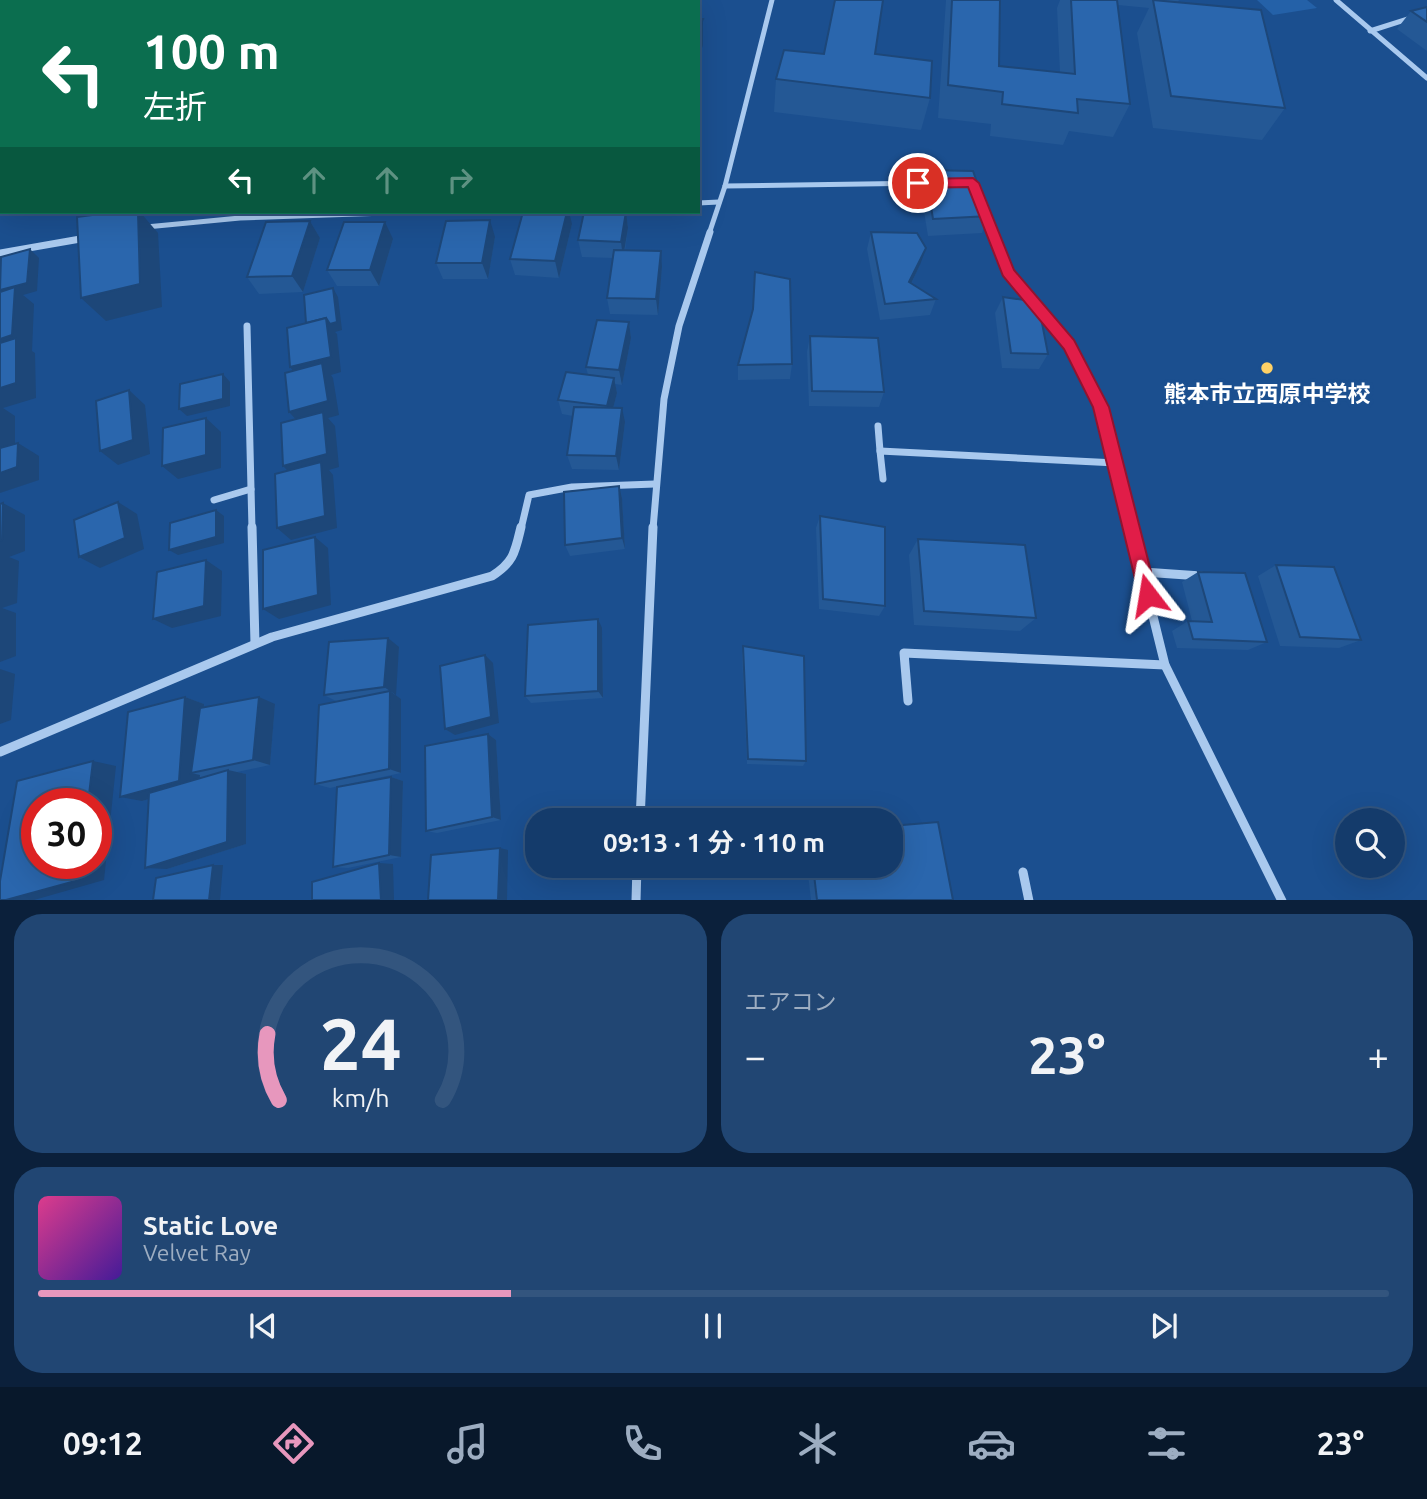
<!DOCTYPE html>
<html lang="ja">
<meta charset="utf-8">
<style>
body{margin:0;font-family:Ubuntu,"Noto Sans JP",sans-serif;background:#214673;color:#f1f3f6;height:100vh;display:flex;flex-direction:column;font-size:26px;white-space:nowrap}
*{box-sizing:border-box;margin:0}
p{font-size:23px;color:#9dadc1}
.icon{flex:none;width:38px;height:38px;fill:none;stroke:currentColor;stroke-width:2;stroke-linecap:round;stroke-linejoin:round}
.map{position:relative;height:900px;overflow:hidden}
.side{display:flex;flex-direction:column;gap:14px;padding:14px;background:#0b203b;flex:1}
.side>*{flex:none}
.guide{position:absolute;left:0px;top:0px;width:700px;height:214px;box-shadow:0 7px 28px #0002,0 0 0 2px #33557e;background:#0b6e4f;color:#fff;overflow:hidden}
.tools{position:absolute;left:1335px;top:808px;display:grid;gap:14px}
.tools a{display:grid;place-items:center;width:70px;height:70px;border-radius:50%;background:#143b6b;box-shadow:0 7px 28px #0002,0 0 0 2px #33557e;font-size:35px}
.speed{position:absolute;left:21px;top:788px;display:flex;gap:14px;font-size:35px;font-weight:700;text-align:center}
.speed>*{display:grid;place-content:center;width:91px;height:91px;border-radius:50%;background:#143b6b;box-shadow:0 7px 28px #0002,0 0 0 2px #33557e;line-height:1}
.speed .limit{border:10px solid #d22;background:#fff;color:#111}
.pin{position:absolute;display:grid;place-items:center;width:60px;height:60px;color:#fff;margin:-30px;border:4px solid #fff;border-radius:50%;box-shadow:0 2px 7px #0007}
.me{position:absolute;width:77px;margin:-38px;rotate:346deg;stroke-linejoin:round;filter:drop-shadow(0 0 5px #0008)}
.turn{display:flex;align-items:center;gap:24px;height:147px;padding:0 28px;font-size:32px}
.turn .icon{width:91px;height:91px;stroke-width:2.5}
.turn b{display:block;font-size:49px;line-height:60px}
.lanes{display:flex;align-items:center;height:66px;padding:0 28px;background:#0003;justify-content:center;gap:35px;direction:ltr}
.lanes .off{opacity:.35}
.big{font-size:52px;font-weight:700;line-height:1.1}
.side .tile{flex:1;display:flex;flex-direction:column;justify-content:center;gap:10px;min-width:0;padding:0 24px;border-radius:28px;background:#214673}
.side .dial{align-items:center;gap:0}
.dial svg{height:182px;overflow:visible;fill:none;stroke:#33557e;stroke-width:7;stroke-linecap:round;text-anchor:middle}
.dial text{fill:#f1f3f6;stroke:none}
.song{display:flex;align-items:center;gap:21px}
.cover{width:84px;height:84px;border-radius:10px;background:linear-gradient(135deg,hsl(330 70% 55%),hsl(260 70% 35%))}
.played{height:7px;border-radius:4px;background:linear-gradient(90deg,#e797bd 35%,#33557e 35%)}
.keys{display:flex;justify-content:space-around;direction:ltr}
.heat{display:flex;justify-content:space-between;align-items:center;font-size:38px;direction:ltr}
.side .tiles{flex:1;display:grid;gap:14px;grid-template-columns:1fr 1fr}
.tile:last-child{grid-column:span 2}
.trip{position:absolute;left:525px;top:808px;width:378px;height:70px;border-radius:28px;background:#143b6b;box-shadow:0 7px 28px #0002,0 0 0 2px #33557e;font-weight:700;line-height:70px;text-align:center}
.dock{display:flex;height:112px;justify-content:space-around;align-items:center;background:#08182b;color:#9dadc1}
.dock .icon{width:49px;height:49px}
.dock .on{color:#e797bd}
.dock b{font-size:32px;color:#f1f3f6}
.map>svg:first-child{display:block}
.green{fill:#2461a8}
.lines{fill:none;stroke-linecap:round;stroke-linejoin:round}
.minor-far2{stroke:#a9c9ee;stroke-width:5}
.minor-far1{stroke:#a9c9ee;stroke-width:7}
.minor{stroke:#a9c9ee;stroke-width:9}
.wall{fill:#245895}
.shaded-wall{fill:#1d4779}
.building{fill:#2a66ad;stroke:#1d4779;stroke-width:2}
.route{fill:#e11d48;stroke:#92132f;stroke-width:2}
.poi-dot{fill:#ffd166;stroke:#1b4f8f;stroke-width:2.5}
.labels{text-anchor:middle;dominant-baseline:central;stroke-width:7;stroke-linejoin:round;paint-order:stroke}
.poi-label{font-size:23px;font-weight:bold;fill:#fff;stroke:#1b4f8f}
</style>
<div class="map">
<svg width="1427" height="901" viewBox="0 0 1427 901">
<rect width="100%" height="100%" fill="#1b4f8f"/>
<polygon class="green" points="1257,0 1307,0 1317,8 1273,15"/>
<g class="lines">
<g class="minor-far2">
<polyline points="1336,0 1427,78"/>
<polyline points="1370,31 1427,13"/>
<polyline points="725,186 930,183"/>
<polyline points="698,203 719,202"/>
<polyline points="985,213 993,234"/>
<polyline points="146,227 240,218 416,212"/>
<polyline points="709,234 725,186 772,0"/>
</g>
<g class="minor-far1">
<polyline points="992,232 1008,273 1069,345 1101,407 1131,529"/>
<polyline points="0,253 86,238"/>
<polyline points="247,326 252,529"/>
<polyline points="878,426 880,451"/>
<polyline points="883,479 880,451 1116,463"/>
<polyline points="214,500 251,489"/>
<polyline points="521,529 529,495 572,487 655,484"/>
<polyline points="653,529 664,399 679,326 710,232"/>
</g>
<g class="minor">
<polyline points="252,527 255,644"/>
<polyline points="1131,527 1165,665 1282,901"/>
<polyline points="1143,572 1201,576"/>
<polyline points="908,701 904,653 1165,665"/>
<path d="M0 752 272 637 492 576C514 562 515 552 521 527"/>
<polyline points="640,821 653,527"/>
<polyline points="1023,872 1029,901"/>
<polyline points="636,901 637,866"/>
</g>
</g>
<g class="wall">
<rect x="481" y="0" width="24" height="2"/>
<polygon points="946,0 1000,0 999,66 1060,73 1057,8 1060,0 1179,0 1178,2 1285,108 1262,140 1153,128 1137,33 1149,8 1118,5 1130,104 1113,137 1069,131 1063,145 990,136 991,124 938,118"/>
<polygon points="1427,7 1427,51 1397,29 1411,11"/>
<polygon points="875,54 930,98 921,130 774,112 776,79"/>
<polygon points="925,170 989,216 982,233 928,236 920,187"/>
<polygon points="626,212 628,228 625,250 662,267 658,315 610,314 607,298 613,258 582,257 578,240"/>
<polygon points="310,221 320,238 303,292 259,294 247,277"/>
<polygon points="572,224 559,278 515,275 510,259"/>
<polygon points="871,232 920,265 911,284 936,299 930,315 880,320 867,249"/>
<polygon points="495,237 488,279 443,279 436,263"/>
<polygon points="393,239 379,286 337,286 327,270"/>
<polygon points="1003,297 1048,354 1039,369 1002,368 995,313"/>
<polygon points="629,322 631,338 622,385 615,384 617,393 613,408 625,422 619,470 572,469 567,455 573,416 562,414 558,400 588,375 586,367"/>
<polygon points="810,336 884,392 879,407 809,406 807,352"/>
<polygon points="792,364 790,379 738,380 738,365"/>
<polygon points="619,486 622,498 625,549 570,556 565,545"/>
<polygon points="820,516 885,606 879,616 819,609 816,528"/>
<polygon points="918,539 1036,618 1020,631 914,625 909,555"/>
<polygon points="1276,565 1361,640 1339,648 1280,646 1258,576"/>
<polygon points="1198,572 1267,642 1248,650 1177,648 1172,631 1188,621 1192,621 1182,582"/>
<polygon points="602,628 603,698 531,703 525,696"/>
<polygon points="743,646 806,761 803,766 747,764 742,655"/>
<polygon points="399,647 395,695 401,699 401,773 330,788 315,784 338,702 324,695"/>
<polygon points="185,697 204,704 203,707 275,704 270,765 237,772 246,774 246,844 167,869 149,799 142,801"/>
<polygon points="488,734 496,740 501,820 437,833 426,831"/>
<polygon points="391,777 403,781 401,857 348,868 333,867"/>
<polygon points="807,866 891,866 953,900 811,900"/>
</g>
<g class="shaded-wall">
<polygon points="399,0 408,0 409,2 398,2"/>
<polygon points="703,19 703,45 698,60 698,32"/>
<polygon points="138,212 140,212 158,233 162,307 106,321 81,298"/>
<polygon points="567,212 569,212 572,224 559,278 555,261"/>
<polygon points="626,212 628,228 623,258 621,242"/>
<polygon points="490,220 495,237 488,279 482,263"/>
<polygon points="310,221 320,238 303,292 292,276"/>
<polygon points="385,222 393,239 379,286 370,270"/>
<polygon points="926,248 920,265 904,298 909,282"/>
<polygon points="30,249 39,258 37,291 23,295 34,304 32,351 35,353 36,398 3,408 15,416 15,458 0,463 0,290"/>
<polygon points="661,251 662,267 658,315 656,299"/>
<polygon points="333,288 338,297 342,330 335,332 337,334 341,372 331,375 333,378 339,415 328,418 335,426 339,467 329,470 333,475 337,528 291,540 277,528 296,479 283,466 302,426 289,412 302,382 290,367 326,318"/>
<polygon points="629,322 631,338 622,385 619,370"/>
<polygon points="223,374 230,382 230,406 187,416 179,409"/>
<polygon points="614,378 617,393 610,420 607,406"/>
<polygon points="129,390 145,405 150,454 118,465 100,451"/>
<polygon points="622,408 625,422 619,470 616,456"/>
<polygon points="206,418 221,432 221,468 178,479 162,466"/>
<polygon points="18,443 39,456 39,480 0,493 0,473"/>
<polygon points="619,486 622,498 625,549 622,538"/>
<polygon points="118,502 137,514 144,549 100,568 79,557"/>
<polygon points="3,503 25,515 25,551 9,557 19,561 17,603 2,608 16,613 16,656 0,662 0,541"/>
<polygon points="216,510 224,516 224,543 178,555 169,550"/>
<polygon points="315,537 328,548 331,605 279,619 263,609"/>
<polygon points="206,560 222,571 221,616 172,628 153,619"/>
<polygon points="598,619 602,628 603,698 598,691"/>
<polygon points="388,638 399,647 396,695 384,687"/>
<polygon points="485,655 493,663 499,723 455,735 445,729"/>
<polygon points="0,669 15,674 11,720 0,724"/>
<polygon points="390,691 401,699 401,773 389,769"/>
<polygon points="185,697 204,704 200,771 191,773 200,775 199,785 142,801 120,797"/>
<polygon points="259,697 275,704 270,765 253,760"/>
<polygon points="488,734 496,740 501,820 492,817"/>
<polygon points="93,761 116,766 104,880 34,900 6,900 81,863 96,863 96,803 88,803"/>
<polygon points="228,770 246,774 246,844 167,869 145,868"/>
<polygon points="391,777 403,781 401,857 389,855"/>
<polygon points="500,848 508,850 507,900 498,900"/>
<polygon points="379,863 393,864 394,900 381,900"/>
<polygon points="213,865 223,865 220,900 209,900"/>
</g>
<g class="building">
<polygon points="363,0 399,0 398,2 363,2"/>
<rect x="458" y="0" width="20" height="2"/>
<polygon points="541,0 570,0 569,2 541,1"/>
<polygon points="599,0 639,0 639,2 598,2"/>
<polygon points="835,0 883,0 875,54 932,61 930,98 776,79 784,50 824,54"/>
<polygon points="952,0 1000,0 999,66 1075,74 1071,0 1117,0 1130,104 1077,99 1078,113 1002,104 1003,92 948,85"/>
<polygon points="1153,0 1261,10 1285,108 1171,96"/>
<polygon points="1427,7 1427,22 1411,11"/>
<polygon points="698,19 703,19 698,32"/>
<polygon points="925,170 973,171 989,216 933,219"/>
<polygon points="115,212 138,212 140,284 81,298 77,217"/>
<polygon points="523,212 567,212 555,261 510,259"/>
<polygon points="584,212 626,212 621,242 578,240"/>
<polygon points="490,220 482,263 436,263 446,221"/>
<polygon points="310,221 292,276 247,277 266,222"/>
<polygon points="344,222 385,222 370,270 327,270"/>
<polygon points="871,232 917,233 926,248 909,282 936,299 885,304"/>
<polygon points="30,249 27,283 0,290 1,257"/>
<polygon points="614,250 661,251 656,299 607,298"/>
<polygon points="755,272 790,279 792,364 738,365 753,309"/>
<polygon points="15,287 12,335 0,339 0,292"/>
<polygon points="333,288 337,322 330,324 326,318 306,323 304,295"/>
<polygon points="1003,297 1038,302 1048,354 1011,353"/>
<polygon points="326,318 331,357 290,367 287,328"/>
<polygon points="597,320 629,322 619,370 586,367"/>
<polygon points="810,336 878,338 884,392 812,391"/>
<polygon points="16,338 16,383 0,388 0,343"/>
<polygon points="322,363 328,401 289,412 285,373"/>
<polygon points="566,372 614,378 607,406 558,400"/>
<polygon points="223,374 223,399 179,409 180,384"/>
<polygon points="129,390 133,440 100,451 96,401"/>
<polygon points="574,407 622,408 616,456 567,455"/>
<polygon points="323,412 327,454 283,466 281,423"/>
<polygon points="206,418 206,455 162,466 163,428"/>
<polygon points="18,443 17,467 0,473 0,448"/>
<polygon points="321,462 325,516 277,528 275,474"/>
<polygon points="619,486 622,538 565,545 564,492"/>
<polygon points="118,502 125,538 79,557 74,520"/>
<polygon points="3,503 2,540 0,541 0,504"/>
<polygon points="216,510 216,537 169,550 170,523"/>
<polygon points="820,516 885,527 885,606 823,599"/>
<polygon points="315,537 318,595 263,609 263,550"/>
<polygon points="918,539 1025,545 1036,618 924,611"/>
<polygon points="206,560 204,606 153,619 157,572"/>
<polygon points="1276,565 1334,567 1361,640 1300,637"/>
<polygon points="1198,572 1245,573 1267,642 1193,639 1188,621 1212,622"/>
<polygon points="598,619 598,691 525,696 528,625"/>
<polygon points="388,638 384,687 324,695 329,642"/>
<polygon points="743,646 804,656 806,761 748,759"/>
<polygon points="485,655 491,717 445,729 440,666"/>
<polygon points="390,691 389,769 315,784 319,705"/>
<polygon points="185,697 179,781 120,797 128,712"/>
<polygon points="259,697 253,760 191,773 200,708"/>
<polygon points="488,734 492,817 426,831 425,746"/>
<polygon points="93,761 88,803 37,803 37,863 81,863 79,880 6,900 0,900 0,881 17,781"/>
<polygon points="228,770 227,842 145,868 149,793"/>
<polygon points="391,777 389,855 333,867 337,787"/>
<polygon points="938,822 953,900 817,900 813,866 891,866 891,826"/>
<polygon points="500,848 498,900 428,900 431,855"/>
<polygon points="379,863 381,900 312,900 312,882"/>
<polygon points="213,865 209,900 153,900 156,878"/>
</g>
<polygon class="route" points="973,178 979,183 1014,270 1074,340 1109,407 1157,595 1154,601 1148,604 1142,601 1139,595 1093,407 1064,349 1003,276 968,187 918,188 911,183 918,179"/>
<circle class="poi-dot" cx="1267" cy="368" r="7"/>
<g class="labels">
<g class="poi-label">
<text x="1267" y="393">熊本市立西原中学校</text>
</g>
</g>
</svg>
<div class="tools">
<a><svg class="icon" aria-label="search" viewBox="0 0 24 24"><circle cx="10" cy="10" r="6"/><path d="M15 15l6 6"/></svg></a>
</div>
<div class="speed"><div class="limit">30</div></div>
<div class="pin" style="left:918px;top:183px;background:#d93025"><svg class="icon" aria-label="arrive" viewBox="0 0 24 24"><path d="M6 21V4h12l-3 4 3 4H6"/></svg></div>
<svg class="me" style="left:1148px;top:595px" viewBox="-20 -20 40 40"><path d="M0-17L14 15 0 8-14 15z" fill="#e11d48" stroke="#fff" stroke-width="4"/></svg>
<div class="trip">09:13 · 1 分 · 110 m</div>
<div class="guide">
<div class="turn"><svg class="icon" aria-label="left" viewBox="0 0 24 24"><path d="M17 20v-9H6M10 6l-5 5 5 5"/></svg><div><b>100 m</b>左折</div></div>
<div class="lanes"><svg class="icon" aria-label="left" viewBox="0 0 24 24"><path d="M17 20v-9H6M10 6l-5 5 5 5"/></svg><svg class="icon off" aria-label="ahead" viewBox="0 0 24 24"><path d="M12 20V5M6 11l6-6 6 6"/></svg><svg class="icon off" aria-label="ahead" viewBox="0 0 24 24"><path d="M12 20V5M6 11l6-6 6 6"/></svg><svg class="icon off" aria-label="right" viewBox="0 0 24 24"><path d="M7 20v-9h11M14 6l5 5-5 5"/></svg></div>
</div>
</div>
<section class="side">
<div class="tiles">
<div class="tile dial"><svg viewBox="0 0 100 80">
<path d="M14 69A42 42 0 1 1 86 69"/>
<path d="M14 69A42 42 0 0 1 9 40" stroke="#e797bd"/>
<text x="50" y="56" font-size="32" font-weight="700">24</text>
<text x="50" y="72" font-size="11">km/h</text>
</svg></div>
<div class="tile"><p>エアコン</p>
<div class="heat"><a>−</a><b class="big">23°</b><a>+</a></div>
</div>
<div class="tile">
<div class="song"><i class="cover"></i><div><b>Static Love</b><p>Velvet Ray</p></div></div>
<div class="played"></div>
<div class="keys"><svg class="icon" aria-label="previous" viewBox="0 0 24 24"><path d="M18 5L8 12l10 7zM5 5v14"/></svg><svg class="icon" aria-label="pause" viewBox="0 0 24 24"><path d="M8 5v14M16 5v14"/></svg><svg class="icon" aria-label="next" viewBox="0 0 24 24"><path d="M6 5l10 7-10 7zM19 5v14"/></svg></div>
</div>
</div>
</section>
<nav class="dock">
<b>09:12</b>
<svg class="icon on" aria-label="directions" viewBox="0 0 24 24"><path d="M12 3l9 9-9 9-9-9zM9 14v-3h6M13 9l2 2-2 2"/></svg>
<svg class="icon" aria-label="music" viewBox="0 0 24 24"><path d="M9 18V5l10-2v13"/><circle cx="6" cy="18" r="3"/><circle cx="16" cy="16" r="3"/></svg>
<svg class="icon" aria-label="phone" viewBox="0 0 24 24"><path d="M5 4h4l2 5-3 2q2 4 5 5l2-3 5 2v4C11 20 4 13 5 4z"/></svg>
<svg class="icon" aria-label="climate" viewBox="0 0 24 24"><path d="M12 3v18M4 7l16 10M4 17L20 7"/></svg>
<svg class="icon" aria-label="car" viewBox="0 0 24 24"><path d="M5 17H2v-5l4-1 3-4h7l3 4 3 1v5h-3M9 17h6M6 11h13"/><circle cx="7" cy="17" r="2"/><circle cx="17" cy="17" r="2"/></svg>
<svg class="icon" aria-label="filters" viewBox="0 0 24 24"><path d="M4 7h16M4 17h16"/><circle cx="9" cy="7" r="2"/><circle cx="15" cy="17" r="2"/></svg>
<b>23°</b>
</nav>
